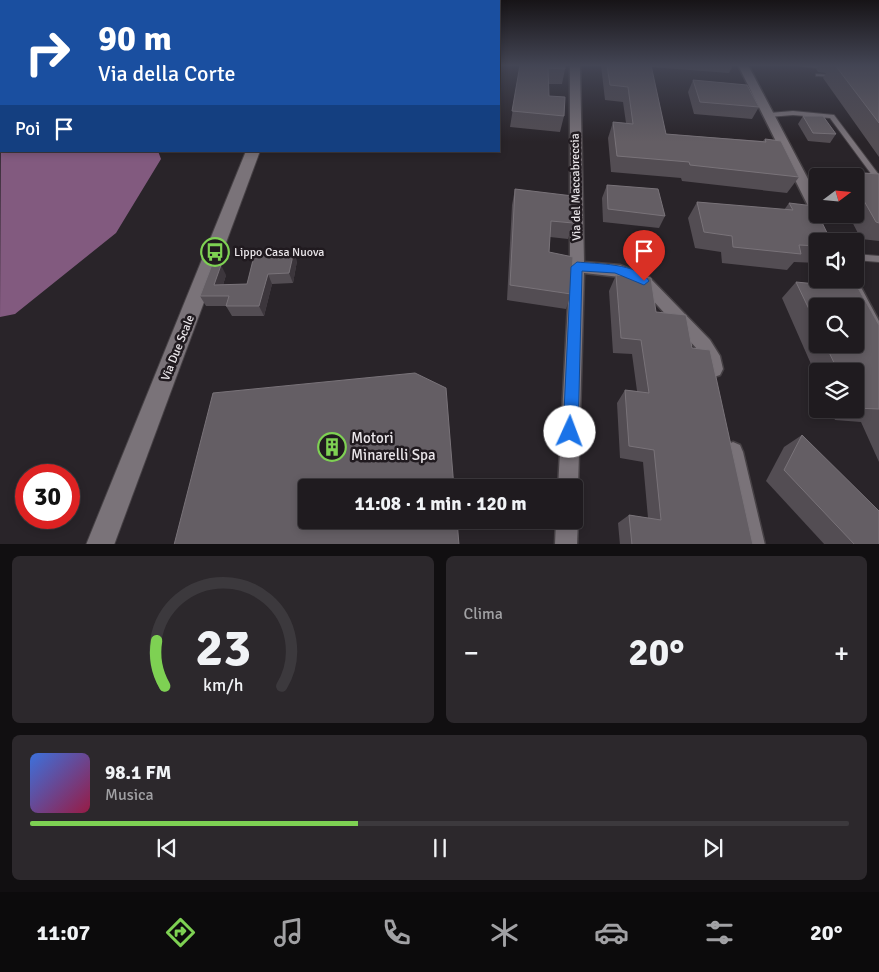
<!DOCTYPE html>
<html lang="it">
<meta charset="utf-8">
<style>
body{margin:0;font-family:Signika,sans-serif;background:#2c282c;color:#f1f3f6;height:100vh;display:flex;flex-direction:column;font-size:19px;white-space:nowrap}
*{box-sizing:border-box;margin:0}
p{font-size:16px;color:#a1a1a4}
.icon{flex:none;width:28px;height:28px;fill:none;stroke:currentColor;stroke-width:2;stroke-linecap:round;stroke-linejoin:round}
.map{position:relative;height:544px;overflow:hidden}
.panel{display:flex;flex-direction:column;gap:12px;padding:12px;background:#110f11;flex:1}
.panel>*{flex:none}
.hud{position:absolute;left:0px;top:0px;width:500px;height:152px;box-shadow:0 2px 8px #0003,0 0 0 1px #3c393d;background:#1a4fa0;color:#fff;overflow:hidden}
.needle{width:32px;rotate:74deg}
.controls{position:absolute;left:809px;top:168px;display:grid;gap:10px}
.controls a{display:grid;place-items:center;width:55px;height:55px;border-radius:5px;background:#1f1b1f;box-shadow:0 2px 8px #0003,0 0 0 1px #3c393d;font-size:25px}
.speed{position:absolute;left:15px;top:464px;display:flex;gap:10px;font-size:25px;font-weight:700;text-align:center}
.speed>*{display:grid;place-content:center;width:65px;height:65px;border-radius:50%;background:#1f1b1f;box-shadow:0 2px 8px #0003,0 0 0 1px #3c393d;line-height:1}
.speed .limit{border:8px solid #d22;background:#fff;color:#111}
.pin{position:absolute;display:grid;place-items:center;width:42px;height:42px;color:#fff;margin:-51px -21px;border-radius:50% 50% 50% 0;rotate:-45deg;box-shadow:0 0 5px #0007}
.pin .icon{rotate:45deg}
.me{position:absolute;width:55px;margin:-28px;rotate:2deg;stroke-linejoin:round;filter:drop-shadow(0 0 4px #0008)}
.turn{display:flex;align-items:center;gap:18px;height:105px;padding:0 15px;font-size:22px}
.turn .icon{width:65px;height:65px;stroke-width:2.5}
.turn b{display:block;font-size:35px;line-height:42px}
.then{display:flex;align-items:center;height:48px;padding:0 15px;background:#0003;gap:10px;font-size:19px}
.big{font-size:38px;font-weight:700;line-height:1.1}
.panel .widget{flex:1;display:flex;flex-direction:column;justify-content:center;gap:8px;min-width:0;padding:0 18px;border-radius:8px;background:#2c282c}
.panel .dial{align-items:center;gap:0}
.dial svg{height:130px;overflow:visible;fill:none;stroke:#3c393d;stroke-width:7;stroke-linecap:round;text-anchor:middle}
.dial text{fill:#f1f3f6;stroke:none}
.song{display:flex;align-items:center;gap:15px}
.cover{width:60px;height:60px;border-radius:8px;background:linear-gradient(135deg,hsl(220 70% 55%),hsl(340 70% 35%))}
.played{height:5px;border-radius:2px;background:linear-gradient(90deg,#7ed153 40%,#3c393d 40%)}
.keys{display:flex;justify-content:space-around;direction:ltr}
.heat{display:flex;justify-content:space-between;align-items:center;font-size:28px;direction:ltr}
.panel .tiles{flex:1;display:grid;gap:12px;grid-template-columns:1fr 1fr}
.widget:last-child{grid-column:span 2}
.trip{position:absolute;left:298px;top:479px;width:285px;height:50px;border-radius:5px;background:#1f1b1f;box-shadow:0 2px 8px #0003,0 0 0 1px #3c393d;font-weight:700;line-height:50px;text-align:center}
.tabs{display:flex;height:80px;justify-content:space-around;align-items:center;background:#0c0b0c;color:#a1a1a4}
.tabs .icon{width:35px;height:35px}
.tabs .selected{color:#7ed153}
.tabs b{font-size:22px;color:#f1f3f6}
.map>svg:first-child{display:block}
.water{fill:#825a7f}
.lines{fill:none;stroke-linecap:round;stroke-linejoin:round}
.service-casing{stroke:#464145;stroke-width:2}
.minor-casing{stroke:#464145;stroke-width:3}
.tertiary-casing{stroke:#464145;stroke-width:2}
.service{fill:#7a7379;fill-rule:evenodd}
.minor{fill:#7a7379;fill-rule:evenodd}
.tertiary{fill:#7a7379;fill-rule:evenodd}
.wall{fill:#534d53;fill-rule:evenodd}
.shaded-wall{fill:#3c363c}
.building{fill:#645e64;stroke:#797379}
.route{fill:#1a73e8;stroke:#114b97}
.labels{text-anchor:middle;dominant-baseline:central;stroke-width:5;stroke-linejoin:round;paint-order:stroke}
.street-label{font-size:12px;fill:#eae6ea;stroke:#201a1f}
.poi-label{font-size:12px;fill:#eae6ea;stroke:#201a1f;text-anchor:start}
.near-poi-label{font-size:15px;fill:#eae6ea;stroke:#201a1f;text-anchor:start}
</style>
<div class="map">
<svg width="879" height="545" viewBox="0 0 879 545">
<rect width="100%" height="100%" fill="#292429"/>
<polygon class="water" points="1,117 1,151 158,151 161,159 116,233 15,314 0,317"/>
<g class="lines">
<defs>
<g id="service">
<path d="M792 65C804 65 819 63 829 68L827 69Z"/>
<polygon points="816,74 834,75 836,76 834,77 818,76 816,76"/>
<polygon points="793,111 834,115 879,175 879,180 872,175 830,118 793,115 769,117 766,115 769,113"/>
<polygon points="855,254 879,256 879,262 855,260"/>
</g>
<g id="minor">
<polygon points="570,65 580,65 584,262 620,265 649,277 710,340 720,356 723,369 720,375 714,377 708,375 703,358 698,350 639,285 620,277 584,273 578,488 574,496 574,488 558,488 570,267"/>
<polygon points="738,65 748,65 818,198 818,214 824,214 823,215 813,215 811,212"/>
<polygon points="855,276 879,321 879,344 873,342 841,279 855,279"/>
<polygon points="733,442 740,445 743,452 765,545 743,545 723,452 726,445"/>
<polygon points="574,512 578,520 577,545 555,545 556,520 574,520"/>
</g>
<polygon id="tertiary" points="246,151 260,151 114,545 86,545"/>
</defs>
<use href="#service" class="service-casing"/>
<use href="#minor" class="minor-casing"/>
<use href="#tertiary" class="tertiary-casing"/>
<use href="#service" class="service"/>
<use href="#minor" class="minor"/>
<use href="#tertiary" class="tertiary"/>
</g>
<g class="wall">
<polygon points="520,65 565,69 562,84 548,84 549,96 564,116 560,132 510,127"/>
<polygon points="601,65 733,65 729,73 651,67 666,134 763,141 765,139 799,177 787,193 682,181 681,178 611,172 608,138 613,122 626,123 623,102 605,100"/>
<polygon points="819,65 879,65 879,157 823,78 826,73 818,72 816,69"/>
<polygon points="693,80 759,107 752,119 694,114 688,92"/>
<polygon points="803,116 836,134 830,143 808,141 798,124"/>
<polygon points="848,172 879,174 879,241 861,239 848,214 855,214 855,176 844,176"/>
<polygon points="607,185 665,216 659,228 603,222 602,198"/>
<polygon points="515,189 573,223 568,239 550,237 549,252 571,294 566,309 507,300 512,205"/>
<polygon points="697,202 784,210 789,203 818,241 818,263 794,262 787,270 722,263 721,252 695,248 688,218"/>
<polygon points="297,261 293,283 272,284 264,316 232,316 226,306 206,306 200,296 226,275 223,285 247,284"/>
<polygon points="616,275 656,312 692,348 753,545 620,545 618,523 629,515 648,518 643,462 620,458 617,403 625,390 637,391 632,354 613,353 609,291"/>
<path d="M796 282 879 325V462L861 422 835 420 830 409H855V371H818V380L782 298ZM818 306 855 344H818Z"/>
<polygon points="802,435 879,545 825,545 766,481 784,447"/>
</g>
<g class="shaded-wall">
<polygon points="294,251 297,261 293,283 289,273"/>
<polygon points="221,265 226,275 220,295 214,285"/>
<polygon points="268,274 272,284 264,316 259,306"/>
</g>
<g class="building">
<polygon points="520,65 565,65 565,69 548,68 549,96 565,97 564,116 512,111"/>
<polygon points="607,65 651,65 666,134 766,142 765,139 781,141 799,177 690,165 689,162 617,156 613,122 633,124 628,87 610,85"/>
<polygon points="835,65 864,65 879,67 879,123"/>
<polygon points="693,80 747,85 759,107 700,102"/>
<polygon points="803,116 823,116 836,134 813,133"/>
<polygon points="848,172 879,174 879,223 876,222 855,185 855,176 850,176"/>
<polygon points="607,185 658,189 665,216 608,209"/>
<polygon points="515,189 573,196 573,223 551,221 549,252 573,257 571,294 510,285"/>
<polygon points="697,202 793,210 789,203 814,206 831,241 818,241 818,246 799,245 801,254 733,247 732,236 704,232"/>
<polygon points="294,251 289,273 268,274 259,306 226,306 229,296 200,296 213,262 221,265 214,285 247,284 255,252"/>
<polygon points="616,275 651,278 656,312 686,315 692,348 710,350 753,545 632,545 629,515 661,520 654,450 629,446 625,390 649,393 641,340 621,338"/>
<polygon points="796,282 858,288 879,325 879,409 855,408 855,371 838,371 825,344 855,344 855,306 818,306 818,328"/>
<polygon points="415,373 446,388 454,488 306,488 306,520 457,520 459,545 174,545 213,393"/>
<polygon points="802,435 879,511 879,545 855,545 784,470"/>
</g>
<linearGradient id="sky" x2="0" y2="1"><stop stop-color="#171417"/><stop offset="0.46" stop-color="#434554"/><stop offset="1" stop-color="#434554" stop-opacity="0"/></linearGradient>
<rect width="879" height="142" fill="url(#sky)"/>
<path class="route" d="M577 262C596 264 638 263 649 281L644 285 615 273 582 271 578 432 575 437 570 440 565 437 563 432 571 267Z"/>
<defs>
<symbol id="bus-ring" viewBox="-11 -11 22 22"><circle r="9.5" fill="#201a1f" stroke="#7ed153" stroke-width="1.5"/><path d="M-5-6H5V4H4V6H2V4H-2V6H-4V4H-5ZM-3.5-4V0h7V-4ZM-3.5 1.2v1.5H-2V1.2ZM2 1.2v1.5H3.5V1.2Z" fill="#7ed153"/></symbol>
<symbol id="building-ring" viewBox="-11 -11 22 22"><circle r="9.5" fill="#201a1f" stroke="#7ed153" stroke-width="1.5"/><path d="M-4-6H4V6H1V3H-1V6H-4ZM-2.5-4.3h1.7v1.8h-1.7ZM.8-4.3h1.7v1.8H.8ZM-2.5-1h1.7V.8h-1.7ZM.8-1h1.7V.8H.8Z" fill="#7ed153"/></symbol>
</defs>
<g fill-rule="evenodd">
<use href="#bus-ring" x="199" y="236" width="32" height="32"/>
<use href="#building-ring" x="316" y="431" width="32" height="32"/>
</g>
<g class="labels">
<g class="street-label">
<text transform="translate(576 187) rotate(-91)">Via del Maccabreccia</text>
<text transform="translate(178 348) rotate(-68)">Via Due Scale</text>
</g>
<g class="poi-label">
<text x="234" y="252">Lippo Casa Nuova</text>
</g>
<g class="near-poi-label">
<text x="351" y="438">Motori<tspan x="351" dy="17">Minarelli Spa</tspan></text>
</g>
</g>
</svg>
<div class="controls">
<a><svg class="needle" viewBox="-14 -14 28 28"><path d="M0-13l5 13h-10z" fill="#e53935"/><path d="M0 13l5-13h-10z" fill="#a1a1a4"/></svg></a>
<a><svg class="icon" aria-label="sound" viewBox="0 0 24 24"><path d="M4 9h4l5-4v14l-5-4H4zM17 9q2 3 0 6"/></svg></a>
<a><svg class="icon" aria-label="search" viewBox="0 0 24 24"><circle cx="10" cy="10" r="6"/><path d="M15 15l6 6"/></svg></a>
<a><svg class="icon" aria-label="layers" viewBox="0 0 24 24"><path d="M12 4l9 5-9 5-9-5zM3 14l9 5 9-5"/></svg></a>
</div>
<div class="speed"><div class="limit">30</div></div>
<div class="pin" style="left:644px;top:281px;background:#d93025"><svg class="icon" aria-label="arrive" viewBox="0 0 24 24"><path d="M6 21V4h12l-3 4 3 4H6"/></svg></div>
<svg class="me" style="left:570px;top:432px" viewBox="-20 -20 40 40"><circle r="19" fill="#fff"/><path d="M0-13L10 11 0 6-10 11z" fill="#1a73e8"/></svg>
<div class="trip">11:08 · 1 min · 120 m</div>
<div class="hud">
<div class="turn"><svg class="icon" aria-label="right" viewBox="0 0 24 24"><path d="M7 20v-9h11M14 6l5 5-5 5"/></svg><div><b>90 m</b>Via della Corte</div></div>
<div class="then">Poi<svg class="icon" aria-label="arrive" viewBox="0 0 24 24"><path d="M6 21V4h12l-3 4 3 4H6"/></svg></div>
</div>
</div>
<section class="panel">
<div class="tiles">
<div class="widget dial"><svg viewBox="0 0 100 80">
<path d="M14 69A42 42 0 1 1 86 69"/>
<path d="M14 69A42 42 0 0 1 9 41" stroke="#7ed153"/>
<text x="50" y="56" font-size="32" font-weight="700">23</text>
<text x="50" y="72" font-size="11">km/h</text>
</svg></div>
<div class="widget"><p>Clima</p>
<div class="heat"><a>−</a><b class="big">20°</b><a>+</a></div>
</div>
<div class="widget">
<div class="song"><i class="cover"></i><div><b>98.1 FM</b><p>Musica</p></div></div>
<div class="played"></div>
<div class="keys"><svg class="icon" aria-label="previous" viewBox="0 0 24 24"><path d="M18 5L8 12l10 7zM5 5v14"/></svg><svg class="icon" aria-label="pause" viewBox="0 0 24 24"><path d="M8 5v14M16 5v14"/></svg><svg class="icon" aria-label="next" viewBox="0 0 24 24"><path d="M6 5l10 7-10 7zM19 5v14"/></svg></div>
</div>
</div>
</section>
<nav class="tabs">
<b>11:07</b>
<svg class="icon selected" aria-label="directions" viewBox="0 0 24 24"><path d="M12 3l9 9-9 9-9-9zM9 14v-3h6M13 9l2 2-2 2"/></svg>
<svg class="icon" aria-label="music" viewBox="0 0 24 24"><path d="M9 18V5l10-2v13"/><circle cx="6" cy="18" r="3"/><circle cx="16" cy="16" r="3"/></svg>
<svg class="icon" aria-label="phone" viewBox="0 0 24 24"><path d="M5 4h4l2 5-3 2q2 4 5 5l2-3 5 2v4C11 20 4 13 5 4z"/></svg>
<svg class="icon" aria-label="climate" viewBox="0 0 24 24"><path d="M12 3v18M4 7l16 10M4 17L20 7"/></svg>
<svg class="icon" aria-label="car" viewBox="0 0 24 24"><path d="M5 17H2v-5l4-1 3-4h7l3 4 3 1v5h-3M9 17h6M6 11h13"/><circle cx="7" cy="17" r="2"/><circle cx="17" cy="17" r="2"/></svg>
<svg class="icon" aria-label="filters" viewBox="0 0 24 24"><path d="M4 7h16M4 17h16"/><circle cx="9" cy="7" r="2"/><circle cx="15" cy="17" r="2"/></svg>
<b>20°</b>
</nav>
